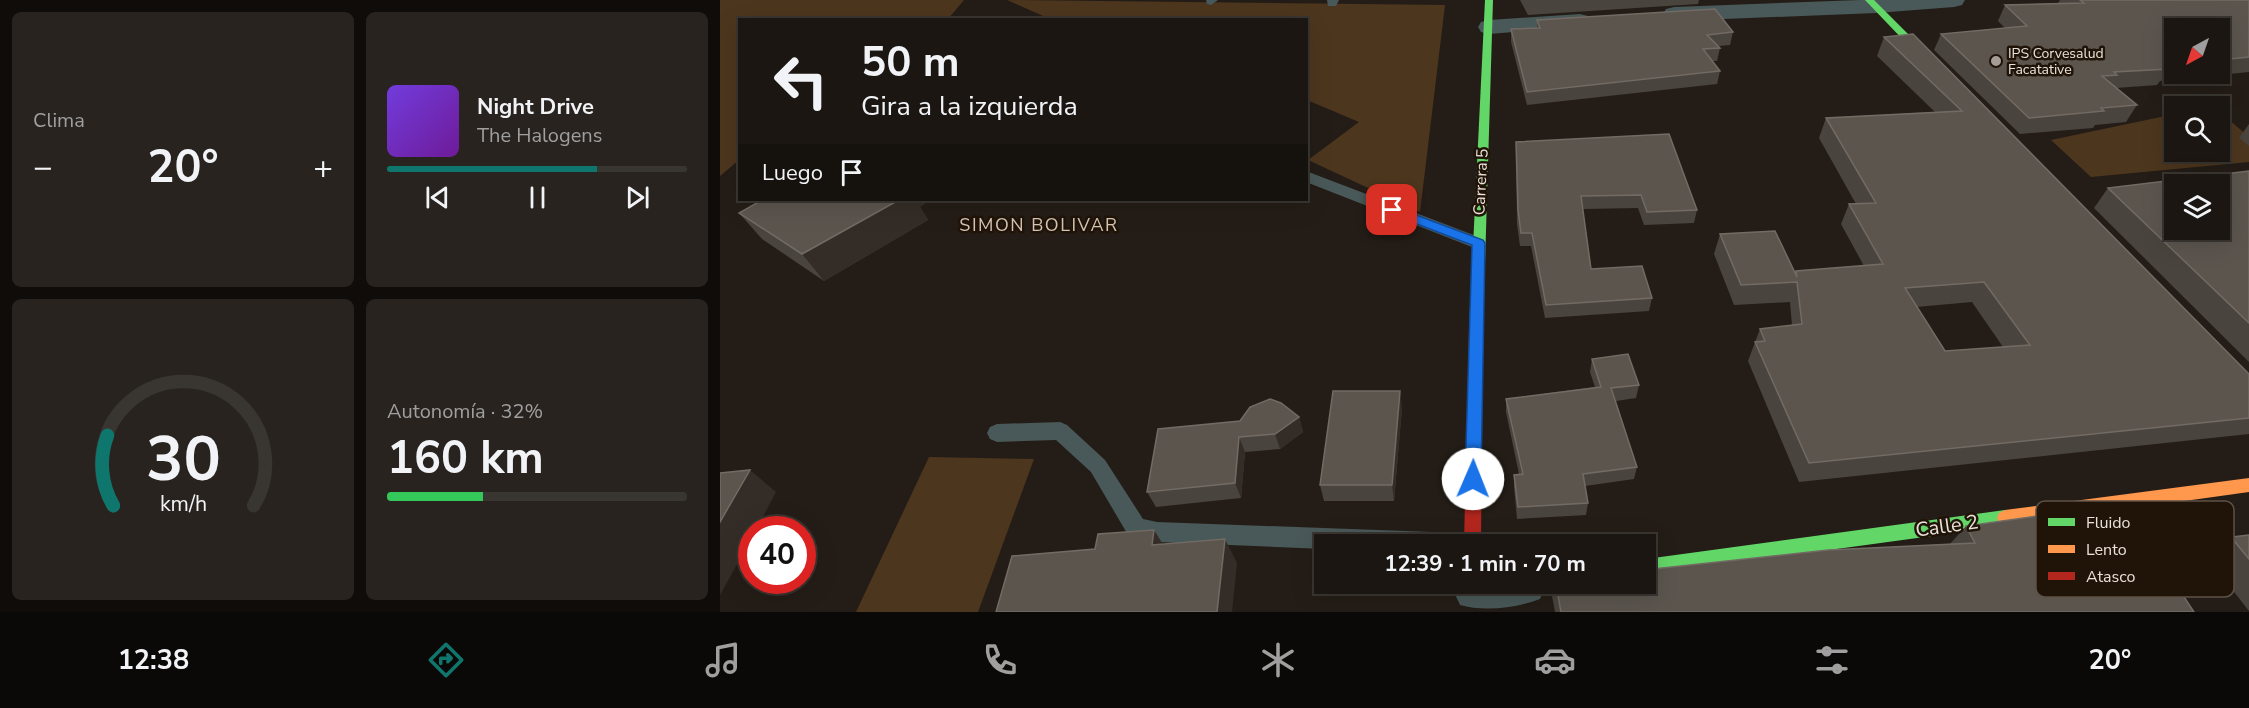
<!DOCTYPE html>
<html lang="es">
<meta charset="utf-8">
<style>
body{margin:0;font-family:"Nunito Sans",sans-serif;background:#28231f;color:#f1f3f6;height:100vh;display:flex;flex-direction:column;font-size:22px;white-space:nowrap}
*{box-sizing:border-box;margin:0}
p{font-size:20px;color:#a09f9f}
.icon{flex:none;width:33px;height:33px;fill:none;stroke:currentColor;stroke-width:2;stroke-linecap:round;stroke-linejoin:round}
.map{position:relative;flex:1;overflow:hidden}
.details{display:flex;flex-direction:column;gap:12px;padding:12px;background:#0f0c09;width:720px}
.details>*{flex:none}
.guide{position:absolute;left:18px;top:18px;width:570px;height:183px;border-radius:0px;box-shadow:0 6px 24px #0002,0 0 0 2px #393531;background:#1b1611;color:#f1f3f6;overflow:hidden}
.needle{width:39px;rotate:220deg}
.fabs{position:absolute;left:1444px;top:18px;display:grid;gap:12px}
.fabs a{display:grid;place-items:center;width:66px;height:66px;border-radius:0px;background:#1b1611;box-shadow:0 6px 24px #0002,0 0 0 2px #393531;font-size:30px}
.speed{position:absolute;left:18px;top:516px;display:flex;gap:12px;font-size:30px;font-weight:700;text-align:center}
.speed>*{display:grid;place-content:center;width:78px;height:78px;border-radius:50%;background:#1b1611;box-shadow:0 6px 24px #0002,0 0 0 2px #393531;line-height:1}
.speed .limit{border:9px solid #d22;background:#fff;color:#111}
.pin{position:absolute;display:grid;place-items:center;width:51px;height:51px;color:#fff;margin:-26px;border-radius:12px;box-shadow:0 3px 9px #0006}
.me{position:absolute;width:66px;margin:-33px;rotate:1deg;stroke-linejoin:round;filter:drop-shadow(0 0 4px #0008)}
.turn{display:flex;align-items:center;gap:21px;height:126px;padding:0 24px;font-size:27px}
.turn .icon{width:78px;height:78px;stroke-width:2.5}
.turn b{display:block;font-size:42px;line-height:51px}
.then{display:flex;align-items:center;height:57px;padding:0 24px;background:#0003;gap:12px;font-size:22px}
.big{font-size:45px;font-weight:700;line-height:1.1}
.details .widget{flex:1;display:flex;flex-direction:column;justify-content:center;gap:9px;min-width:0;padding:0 21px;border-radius:9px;background:#28231f}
.details .dial{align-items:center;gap:0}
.dial svg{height:156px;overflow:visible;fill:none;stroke:#393531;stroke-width:7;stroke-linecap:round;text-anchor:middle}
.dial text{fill:#f1f3f6;stroke:none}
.song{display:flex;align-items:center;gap:18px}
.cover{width:72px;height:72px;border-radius:9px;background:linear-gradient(135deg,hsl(260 70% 55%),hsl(280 70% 35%))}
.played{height:6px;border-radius:3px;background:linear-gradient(90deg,#0f766e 70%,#393531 70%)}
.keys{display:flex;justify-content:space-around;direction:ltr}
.heat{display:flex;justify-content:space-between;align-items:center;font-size:33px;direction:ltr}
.charge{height:9px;border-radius:4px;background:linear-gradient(90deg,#34c759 32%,#393531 0)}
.details .tiles{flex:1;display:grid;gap:12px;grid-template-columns:repeat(2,1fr)}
.trip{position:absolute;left:594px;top:534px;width:342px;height:60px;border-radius:0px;background:#1b1611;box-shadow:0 6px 24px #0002,0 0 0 2px #393531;font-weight:700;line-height:60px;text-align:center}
.dock{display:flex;height:96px;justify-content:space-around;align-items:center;background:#0b0907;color:#a09f9f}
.dock .icon{width:42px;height:42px}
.dock .current{color:#0f766e}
.dock b{font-size:27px;color:#f1f3f6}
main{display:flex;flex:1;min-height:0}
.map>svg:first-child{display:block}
.green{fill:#4d361e}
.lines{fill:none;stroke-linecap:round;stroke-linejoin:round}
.lane{fill:#495858;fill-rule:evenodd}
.street{fill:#495858;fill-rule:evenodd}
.fast{fill:#63d668;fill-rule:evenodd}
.slow{fill:#ff974d;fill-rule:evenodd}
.jam{fill:#b3261e;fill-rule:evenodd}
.wall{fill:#4a443e;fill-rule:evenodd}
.shaded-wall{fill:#342d27}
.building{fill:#5b554e;stroke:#726b64;stroke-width:1.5;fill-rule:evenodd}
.route{fill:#1a73e8;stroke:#114b97;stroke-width:1.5}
.poi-dot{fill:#a59d95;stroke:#201408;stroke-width:2}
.labels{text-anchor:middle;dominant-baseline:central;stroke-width:5;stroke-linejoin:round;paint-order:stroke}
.far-poi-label{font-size:14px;fill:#eae2d9;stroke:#201408;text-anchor:start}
.street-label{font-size:16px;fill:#eae2d9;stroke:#201408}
.neighbourhood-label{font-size:18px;letter-spacing:1.5px;fill:#d5c5b5;stroke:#201408}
.near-street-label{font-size:20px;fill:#eae2d9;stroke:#201408}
.key{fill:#201408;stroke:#5d5247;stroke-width:1.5}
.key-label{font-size:16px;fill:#eae2d9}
</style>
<main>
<section class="details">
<div class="tiles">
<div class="widget"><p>Clima</p>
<div class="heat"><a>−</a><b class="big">20°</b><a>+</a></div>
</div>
<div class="widget">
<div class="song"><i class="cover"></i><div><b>Night Drive</b><p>The Halogens</p></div></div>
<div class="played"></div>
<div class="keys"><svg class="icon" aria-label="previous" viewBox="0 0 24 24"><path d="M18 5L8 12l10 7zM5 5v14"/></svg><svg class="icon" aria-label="pause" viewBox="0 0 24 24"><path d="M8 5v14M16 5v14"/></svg><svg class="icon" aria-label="next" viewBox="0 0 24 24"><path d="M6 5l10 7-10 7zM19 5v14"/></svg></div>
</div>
<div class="widget dial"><svg viewBox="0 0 100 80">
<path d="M14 69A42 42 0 1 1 86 69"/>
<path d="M14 69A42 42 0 0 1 11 33" stroke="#0f766e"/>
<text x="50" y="56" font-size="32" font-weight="700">30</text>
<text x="50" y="72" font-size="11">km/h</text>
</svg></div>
<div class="widget"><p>Autonomía · 32%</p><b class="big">160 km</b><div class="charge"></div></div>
</div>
</section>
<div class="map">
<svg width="1529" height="612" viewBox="0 0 1529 612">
<rect width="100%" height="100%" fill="#241d17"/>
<g class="green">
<polygon points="0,0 244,0 228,19 20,20 19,160 0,176"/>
<polygon points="287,0 725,5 700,212 588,160 639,122 587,100 586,20 330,19"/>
<polygon points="1500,112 1529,137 1529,162 1371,177 1331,140 1455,114 1455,152 1500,152"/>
<polygon points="209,457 314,459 258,612 136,612"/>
</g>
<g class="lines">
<g class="lane">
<polygon points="486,0 498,0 491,5 487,4"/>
<polygon points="607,0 619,0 616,6 608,6"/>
<polygon points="586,171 764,239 766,243 764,247 752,247 586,182"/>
<polygon points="340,422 347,425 385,460 423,519 437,522 739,533 747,537 750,544 604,544 604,549 437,542 408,535 371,472 336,440 277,442 270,439 267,433 270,427 277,424"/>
</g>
<g class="street">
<polygon points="1140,0 1245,0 1242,5 1234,7 1156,13 954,21 946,19 943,14 946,9 954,7"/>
<polygon points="860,14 868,16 871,21 868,26 769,34 761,32 758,27 761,22 769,20"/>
<path d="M736 584H827L820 599C796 608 764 612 740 605L733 590Z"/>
</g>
<g class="fast">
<polygon points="765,0 773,0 763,329 761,333 751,333 749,329"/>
<polygon points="1145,0 1154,0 1219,65 1219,69 1211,69"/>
<polygon points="1285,510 1291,513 1293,518 1291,523 1285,526 926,575 926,559"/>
</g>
<polygon class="slow" points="1529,478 1529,492 1285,526 1279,523 1277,518 1279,513 1285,510"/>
<polygon class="jam" points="756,324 761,325 763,329 761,544 744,544 749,329 751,325"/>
</g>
<g class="wall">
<polygon points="800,0 979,0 978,4 808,15"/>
<path d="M1340 0H1529V72L1440 81 1437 85 1396 88 1417 105 1406 122 1375 125 1373 128 1300 134 1214 50 1221 34 1285 28 1278 21 1285 5 1338 3ZM1455 28H1500V74H1455Z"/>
<polygon points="817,20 1013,32 1010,45 999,46 1000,48 997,61 992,61 1000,71 997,84 807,105 791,42 791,29 817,28"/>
<path d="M1164 37 1529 374V434L1079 482 1028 361 1040 329 1072 325 1070 302 1014 305 994 254 1000 234 1075 273 1076 271 1144 266 1121 224 1129 204H1136L1099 138 1106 118 1215 112 1157 56ZM1252 302 1283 347 1225 351 1196 307Z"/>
<polygon points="1529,124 1529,146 1519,138"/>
<polygon points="796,142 977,210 974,223 924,225 918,208 863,209 871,269 932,298 929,311 825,318 811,246 800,246 797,224"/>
<polygon points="1529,171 1529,362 1374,208 1388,188"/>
<polygon points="200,207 208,220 104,281 42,239 19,213"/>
<polygon points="872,359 919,385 916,398 896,401 917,467 914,479 865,486 868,503 866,515 797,519 794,487 794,475 799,474 786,412 786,399 875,387 870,372"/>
<polygon points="682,408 674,501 604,501 600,485"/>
<polygon points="579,417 583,432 560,449 525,452 521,498 436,507 427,492 520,421"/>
<polygon points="1246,526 1474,612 835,612 832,596 834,584 926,584 933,569 1230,544"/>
<polygon points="1529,535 1529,611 1486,556 1511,537"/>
</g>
<g class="shaded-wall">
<polygon points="179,200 211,200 200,207 208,220 104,281 82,254"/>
<polygon points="680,391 682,408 674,501 672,485"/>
<polygon points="579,417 583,432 560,449 555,434"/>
<polygon points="519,437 525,452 521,498 515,483"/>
<polygon points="30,470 56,492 36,530 32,530 32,537 0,595 0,522"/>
<polygon points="434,530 449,554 432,545"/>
<polygon points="505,539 517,563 512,612 497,612"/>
</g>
<g class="building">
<polygon points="1360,0 1529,0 1529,57 1500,60 1500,28 1455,28 1455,64 1443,65 1448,69 1394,72 1397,75 1382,76 1417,105 1381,108 1384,111 1309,118 1221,34 1307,26 1285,5 1364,3"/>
<polygon points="995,9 1013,32 987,35 1000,48 983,49 1000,71 807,92 791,29 820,28 817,20"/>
<path d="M1193 34 1529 374V418L1089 463 1035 342 1045 341 1040 329 1082 324 1077 282 1021 285 1000 234 1055 231 1077 277 1076 271 1163 264 1129 204 1156 203 1106 118 1242 111 1164 37ZM1264 282 1310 345 1225 351 1185 288Z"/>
<polygon points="949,134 977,210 927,212 921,195 861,196 871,269 922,266 932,298 826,305 812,233 801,233 798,210 796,142"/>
<path d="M1529 171V323L1388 188ZM1455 184H1500V230H1455Z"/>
<polygon points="42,200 179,200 82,254 19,213"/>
<polygon points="908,354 919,385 891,388 917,467 863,474 868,503 798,507 794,475 803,474 786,399 881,387 872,359"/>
<polygon points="613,391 680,391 672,485 600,485"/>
<polygon points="550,399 561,403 579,417 555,434 519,437 515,483 427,492 438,429 520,421 530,407"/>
<polygon points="30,470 0,522 0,473"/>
<polygon points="1406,509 1474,612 841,612 836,584 926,584 926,567 933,569 1108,550 1255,543 1246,526 1347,512"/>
<polygon points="434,530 432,545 505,539 497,612 276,612 292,556 375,549 378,534"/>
<polygon points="1529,535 1529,559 1511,537"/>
</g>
<polygon class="route" points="672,206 763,240 765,243 761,479 759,484 753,486 747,484 745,479 752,245 668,213 668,207"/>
<circle class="poi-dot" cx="1276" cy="61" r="6"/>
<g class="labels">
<g class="far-poi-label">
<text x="1288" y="53">IPS Corvesalud<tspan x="1288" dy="16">Facatative</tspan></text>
</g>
<g class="street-label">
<text transform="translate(761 182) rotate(-87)">Carrera 5</text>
</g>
<g class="neighbourhood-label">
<text x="319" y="225">SIMON BOLIVAR</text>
</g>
<g class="near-street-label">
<text transform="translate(1227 526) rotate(-8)">Calle 2</text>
</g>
</g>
<rect x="1316" y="501" width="198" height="96" rx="9" class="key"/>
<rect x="1328" y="518" width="27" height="8" fill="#63d668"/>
<rect x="1328" y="545" width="27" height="8" fill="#ff974d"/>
<rect x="1328" y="572" width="27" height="8" fill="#b3261e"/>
<g class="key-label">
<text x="1366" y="528">Fluido</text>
<text x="1366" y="555">Lento</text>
<text x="1366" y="582">Atasco</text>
</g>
</svg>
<div class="fabs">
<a><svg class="needle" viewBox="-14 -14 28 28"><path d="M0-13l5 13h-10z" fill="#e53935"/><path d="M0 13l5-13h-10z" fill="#a09f9f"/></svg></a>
<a><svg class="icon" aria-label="search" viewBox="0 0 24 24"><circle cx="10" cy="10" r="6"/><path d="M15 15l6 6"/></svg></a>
<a><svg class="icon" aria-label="layers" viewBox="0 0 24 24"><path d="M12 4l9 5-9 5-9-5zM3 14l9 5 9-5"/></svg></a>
</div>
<div class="speed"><div class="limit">40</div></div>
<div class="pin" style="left:672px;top:210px;background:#d93025"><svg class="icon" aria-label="arrive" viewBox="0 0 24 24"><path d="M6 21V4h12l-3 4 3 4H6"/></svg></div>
<svg class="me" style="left:753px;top:479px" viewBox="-20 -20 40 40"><circle r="19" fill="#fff"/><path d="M0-13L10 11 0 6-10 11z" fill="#1a73e8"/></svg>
<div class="trip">12:39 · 1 min · 70 m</div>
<div class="guide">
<div class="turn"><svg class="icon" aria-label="left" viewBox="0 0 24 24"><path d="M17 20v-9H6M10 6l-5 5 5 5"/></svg><div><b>50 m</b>Gira a la izquierda</div></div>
<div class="then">Luego<svg class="icon" aria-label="arrive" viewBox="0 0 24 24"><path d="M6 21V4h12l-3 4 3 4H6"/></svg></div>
</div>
</div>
</main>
<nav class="dock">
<b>12:38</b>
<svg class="icon current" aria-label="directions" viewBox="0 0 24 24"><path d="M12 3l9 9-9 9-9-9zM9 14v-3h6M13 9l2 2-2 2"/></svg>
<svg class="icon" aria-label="music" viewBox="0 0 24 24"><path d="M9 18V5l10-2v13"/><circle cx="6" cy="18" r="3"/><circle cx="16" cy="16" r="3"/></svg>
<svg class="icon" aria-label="phone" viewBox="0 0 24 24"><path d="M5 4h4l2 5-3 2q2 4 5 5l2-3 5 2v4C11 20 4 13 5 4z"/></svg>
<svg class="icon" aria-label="climate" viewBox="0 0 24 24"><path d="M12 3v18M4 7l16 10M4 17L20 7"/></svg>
<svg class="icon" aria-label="car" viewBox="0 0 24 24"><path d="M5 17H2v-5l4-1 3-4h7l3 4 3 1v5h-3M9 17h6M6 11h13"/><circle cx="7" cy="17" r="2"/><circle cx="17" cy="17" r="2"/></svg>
<svg class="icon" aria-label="filters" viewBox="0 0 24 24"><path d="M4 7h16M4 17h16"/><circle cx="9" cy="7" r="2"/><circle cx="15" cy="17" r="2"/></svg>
<b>20°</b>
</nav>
